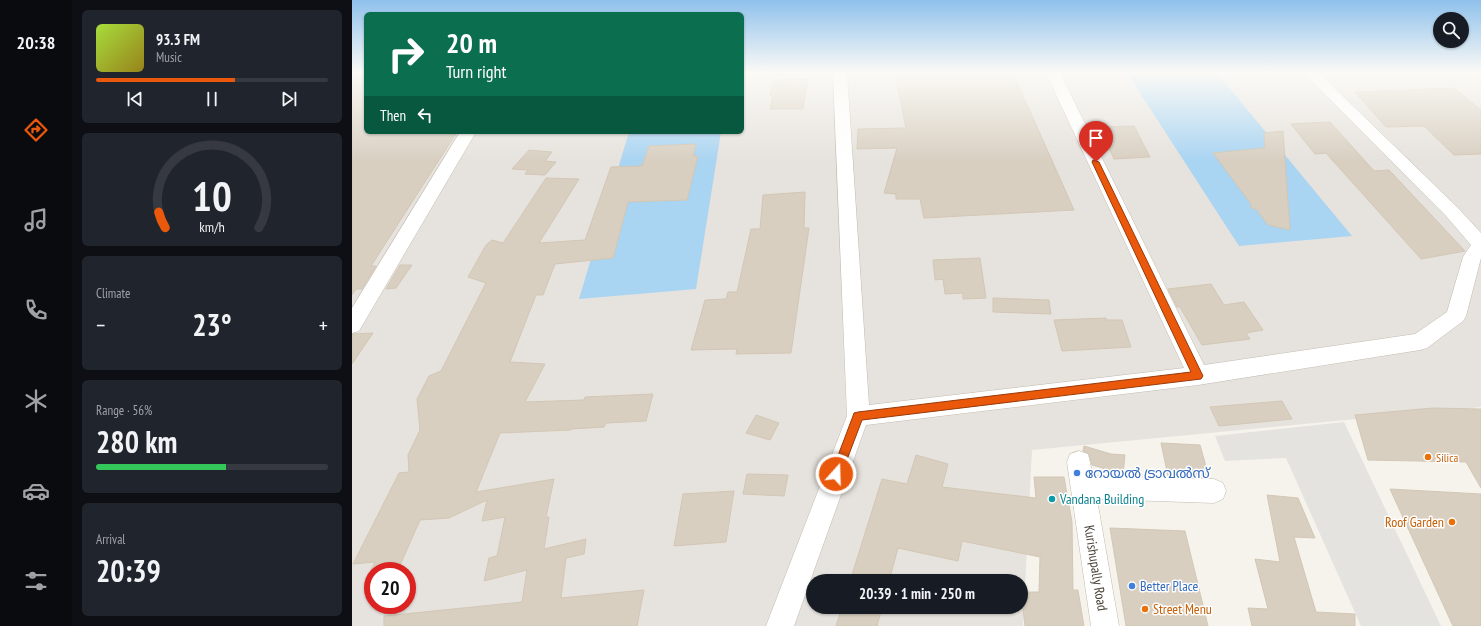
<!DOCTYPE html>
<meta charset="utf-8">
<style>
body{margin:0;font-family:"PT Sans Narrow","Noto Sans Malayalam",sans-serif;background:#20242c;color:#f1f3f6;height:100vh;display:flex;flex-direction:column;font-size:15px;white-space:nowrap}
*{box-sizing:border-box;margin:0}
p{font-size:13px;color:#9ea1a6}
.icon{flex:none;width:22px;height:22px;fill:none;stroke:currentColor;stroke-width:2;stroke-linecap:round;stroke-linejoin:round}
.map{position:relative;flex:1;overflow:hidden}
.side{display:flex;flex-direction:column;gap:10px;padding:10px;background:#0d0f14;width:280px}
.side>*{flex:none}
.top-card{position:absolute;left:12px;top:12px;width:380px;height:122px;border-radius:6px;box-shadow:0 1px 3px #0004;background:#0b6e4f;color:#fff;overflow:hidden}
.tools{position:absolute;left:1081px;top:12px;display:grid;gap:8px}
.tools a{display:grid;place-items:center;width:36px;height:36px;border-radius:50%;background:#171b24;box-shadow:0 1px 3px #0004;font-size:20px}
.speed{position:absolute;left:12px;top:562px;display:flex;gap:8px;font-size:20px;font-weight:700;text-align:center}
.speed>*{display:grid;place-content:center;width:52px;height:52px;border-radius:50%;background:#171b24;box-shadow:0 1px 3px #0004;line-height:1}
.speed .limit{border:6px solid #d22;background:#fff;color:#111}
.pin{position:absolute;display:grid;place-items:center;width:34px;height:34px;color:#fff;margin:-41px -17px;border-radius:50% 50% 50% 0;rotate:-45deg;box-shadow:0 0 4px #0007}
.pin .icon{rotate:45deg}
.me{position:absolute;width:44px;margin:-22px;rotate:20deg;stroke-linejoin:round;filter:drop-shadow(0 0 3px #0008)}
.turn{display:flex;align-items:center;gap:14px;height:84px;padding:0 16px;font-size:18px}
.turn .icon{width:52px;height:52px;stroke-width:2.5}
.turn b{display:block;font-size:28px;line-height:34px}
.then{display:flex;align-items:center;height:38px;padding:0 16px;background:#0003;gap:8px;font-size:15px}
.big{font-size:30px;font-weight:600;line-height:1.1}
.side .card{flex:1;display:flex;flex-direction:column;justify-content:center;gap:6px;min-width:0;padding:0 14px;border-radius:6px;background:#20242c}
.side .dial{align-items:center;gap:0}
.dial svg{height:104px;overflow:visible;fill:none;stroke:#363941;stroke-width:7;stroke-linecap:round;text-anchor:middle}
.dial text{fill:#f1f3f6;stroke:none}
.song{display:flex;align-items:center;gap:12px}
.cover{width:48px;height:48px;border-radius:6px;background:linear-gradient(135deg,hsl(80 70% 55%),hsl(50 70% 35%))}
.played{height:4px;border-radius:2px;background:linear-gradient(90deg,#ea580c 60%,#363941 60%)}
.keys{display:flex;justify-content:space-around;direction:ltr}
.heat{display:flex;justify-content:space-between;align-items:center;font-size:22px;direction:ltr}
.charge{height:6px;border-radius:3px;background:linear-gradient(90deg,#34c759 56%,#363941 0)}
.trip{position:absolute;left:454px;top:574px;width:222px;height:40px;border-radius:20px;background:#171b24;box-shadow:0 1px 3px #0004;font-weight:600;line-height:40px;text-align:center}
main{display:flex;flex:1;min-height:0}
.menu{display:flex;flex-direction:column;width:72px;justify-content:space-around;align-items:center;background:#090b0e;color:#9ea1a6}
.menu .icon{width:28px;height:28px}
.menu .current{color:#ea580c}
.menu b{font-size:18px;color:#f1f3f6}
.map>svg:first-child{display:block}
.industrial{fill:#e6e2dd;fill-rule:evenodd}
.parking{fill:#e5e3e0}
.water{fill:#a9d4f2}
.building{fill:#d8cfc1;stroke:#d3c7b4}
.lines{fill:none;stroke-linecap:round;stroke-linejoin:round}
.minor-casing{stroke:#c2bbae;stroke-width:1}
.minor{fill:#fff;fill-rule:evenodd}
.route{fill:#ea580c;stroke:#983908}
.food-dot{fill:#e8710a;stroke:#fff;stroke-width:1.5}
.shop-dot{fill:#3f7fe0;stroke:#fff;stroke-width:1.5}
.culture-dot{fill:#0f9aa8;stroke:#fff;stroke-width:1.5}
.labels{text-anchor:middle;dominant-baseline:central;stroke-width:3;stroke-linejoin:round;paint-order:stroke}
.food-label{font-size:12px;fill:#c56008;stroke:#fff;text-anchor:start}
.near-shop-label{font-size:14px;fill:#366cbe;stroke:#fff;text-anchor:start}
.near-culture-label{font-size:14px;fill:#0d838f;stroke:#fff;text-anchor:start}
.near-food-label{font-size:14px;fill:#c56008;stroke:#fff;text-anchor:end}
.near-street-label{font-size:14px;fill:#4b4439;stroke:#fff}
</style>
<main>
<nav class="menu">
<b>20:38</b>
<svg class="icon current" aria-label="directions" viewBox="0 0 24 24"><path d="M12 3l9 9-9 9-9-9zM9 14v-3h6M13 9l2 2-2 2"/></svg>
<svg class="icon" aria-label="music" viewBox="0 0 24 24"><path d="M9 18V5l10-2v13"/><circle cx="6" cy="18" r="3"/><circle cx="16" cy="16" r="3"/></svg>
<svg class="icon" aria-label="phone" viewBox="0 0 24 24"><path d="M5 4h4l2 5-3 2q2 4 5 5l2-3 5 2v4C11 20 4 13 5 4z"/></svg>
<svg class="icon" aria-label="climate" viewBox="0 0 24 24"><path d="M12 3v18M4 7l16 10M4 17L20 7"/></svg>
<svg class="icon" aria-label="car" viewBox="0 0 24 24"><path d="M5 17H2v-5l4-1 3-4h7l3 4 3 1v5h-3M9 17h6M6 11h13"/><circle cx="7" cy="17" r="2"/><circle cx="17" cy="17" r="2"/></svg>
<svg class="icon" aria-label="filters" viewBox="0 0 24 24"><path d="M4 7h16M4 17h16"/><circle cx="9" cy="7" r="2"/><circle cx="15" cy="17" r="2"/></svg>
</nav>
<section class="side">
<div class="card">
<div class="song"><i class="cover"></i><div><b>93.3 FM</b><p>Music</p></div></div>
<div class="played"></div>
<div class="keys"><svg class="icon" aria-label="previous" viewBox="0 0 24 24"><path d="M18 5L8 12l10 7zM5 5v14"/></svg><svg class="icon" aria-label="pause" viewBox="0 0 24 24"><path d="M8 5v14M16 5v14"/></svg><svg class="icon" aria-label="next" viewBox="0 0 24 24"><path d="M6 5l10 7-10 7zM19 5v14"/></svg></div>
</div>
<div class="card dial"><svg viewBox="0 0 100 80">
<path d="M14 69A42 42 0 1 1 86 69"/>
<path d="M14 69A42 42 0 0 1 9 57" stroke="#ea580c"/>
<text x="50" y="56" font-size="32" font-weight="700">10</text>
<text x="50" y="72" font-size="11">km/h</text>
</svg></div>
<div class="card"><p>Climate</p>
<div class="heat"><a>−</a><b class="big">23°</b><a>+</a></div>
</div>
<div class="card"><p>Range · 56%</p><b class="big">280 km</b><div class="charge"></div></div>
<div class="card"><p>Arrival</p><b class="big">20:39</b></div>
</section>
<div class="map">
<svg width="1129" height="626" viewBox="0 0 1129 626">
<rect width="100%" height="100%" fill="#f6f3ec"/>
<path class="industrial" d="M0 73 14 132H390V73H1129V407L680 450 671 626H0ZM21 571H55V605H21ZM461 581H669V607H461Z"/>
<polygon class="parking" points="992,422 1089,626 1009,626 934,458 873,461 863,436"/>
<g class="water">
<polygon points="775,73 865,73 1000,236 887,246"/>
<polygon points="277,132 369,132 344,289 227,299"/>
</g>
<g class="building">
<polygon points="0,73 14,73 14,132 105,132 19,266 24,266 10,289 4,289 0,295"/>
<polygon points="543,73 661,73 722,210 572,218 568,199 544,199 544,194 532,193 545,148 505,149 506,129 554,128"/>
<polygon points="456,79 451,109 418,109 421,96 418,96 422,80"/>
<polygon points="1102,88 1129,110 1129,154 1102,155 1072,126 1034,127 1003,92"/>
<polygon points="978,122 1022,171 1037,170 1113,251 1069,259 974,153 963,154 939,124"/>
<polygon points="782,126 798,157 762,159 748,127"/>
<polygon points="931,131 938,230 916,225 904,209 899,208 899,204 861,153 913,148 912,133"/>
<polygon points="344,144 341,156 346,156 335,200 276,202 261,258 203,264 191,295 184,295 158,362 193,364 173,402 232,400 233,397 301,394 294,421 254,423 252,427 219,429 219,430 148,433 124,492 202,479 194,517 197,517 192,549 234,539 232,554 214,558 209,598 292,590 285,626 32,626 32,616 170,602 175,570 132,581 137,558 145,556 153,517 130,521 135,500 97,518 68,520 46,570 18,572 23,562 1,564 47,473 57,472 56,455 68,430 65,399 77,376 89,371 134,283 116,277 134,245 140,240 151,243 194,178 227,179 187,243 233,240 259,167 290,166 297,146"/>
<polygon points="177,150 200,152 193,161 204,162 193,175 173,174 176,170 160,169"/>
<polygon points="453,192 452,228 457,228 439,353 384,354 385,349 339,350 353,300 374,299 376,292 385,292 399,229 408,229 411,195"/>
<polygon points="628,258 634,298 611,299 611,293 593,294 591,279 583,280 581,260"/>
<polygon points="48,265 60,265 44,288 34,289"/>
<polygon points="859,284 872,305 892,302 911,330 894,333 898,339 850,345 828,307 825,307 816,289"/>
<polygon points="641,298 697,300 699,314 641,312"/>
<polygon points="754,318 754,320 770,320 779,347 710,351 702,320"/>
<polygon points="21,333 0,364 0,334"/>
<polygon points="930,401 940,419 867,426 858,407"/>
<polygon points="1081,408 1129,409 1129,488 1114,462 1016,460 1003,415"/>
<polygon points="404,415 427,423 418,440 394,433"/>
<polygon points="809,443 848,445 857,477 816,476"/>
<polygon points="732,446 759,454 773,455 771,474 740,465 737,454 731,451"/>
<polygon points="564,455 596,464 590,487 684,498 682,477 712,477 720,522 721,590 726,590 732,626 673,626 669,592 687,592 688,557 610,541 606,561 546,548 537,581 498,581 530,479 555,484"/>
<polygon points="395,474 436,475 432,496 391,494"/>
<polygon points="1038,489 1129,494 1129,626 1101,626"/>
<polygon points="382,491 374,542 322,546 331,494"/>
<polygon points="915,495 946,498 963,538 942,537 964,612 1003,614 1003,626 900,626 896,608 916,609 903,559 928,562"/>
<polygon points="758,528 833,531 856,626 774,626"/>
<polygon points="490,607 530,607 525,626 484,626"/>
</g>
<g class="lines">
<defs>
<g id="minor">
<polygon points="481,73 495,73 517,405 832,368 694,73 708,73 852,365 1063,334 1095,312 1111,257 1119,245 1094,216 952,73 967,73 1106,208 1129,233 1129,258 1114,316 1111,321 1075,348 1068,350 846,385 514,425 442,626 414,626 495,416"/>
<polygon points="108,132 124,132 7,331 0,333 0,308"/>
<polygon points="727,451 736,454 741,476 862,479 871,483 874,491 871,499 862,503 745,499 767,626 739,626 715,462 718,454"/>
</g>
</defs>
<use href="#minor" class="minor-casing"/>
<use href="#minor" class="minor"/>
</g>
<linearGradient id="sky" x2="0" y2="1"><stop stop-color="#8fc1ec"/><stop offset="0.45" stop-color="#fbfaf6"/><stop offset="1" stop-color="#fbfaf6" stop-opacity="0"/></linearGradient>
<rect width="1129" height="161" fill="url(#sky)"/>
<polygon class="route" points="741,160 747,162 851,376 849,379 510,420 488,478 484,479 481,478 479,474 501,416 502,413 506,412 839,372 740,162"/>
<g class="food-dot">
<circle cx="1076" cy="457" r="4"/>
<circle cx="1100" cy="522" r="4"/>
<circle cx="793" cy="609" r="4"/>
</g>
<g class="shop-dot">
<circle cx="725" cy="473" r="4"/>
<circle cx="780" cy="586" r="4"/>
</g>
<circle class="culture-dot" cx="700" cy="499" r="4"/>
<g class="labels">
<g class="food-label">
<text x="1084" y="457">Silica</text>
</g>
<g class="near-shop-label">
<text x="733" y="473">റോയൽ ട്രാവൽസ്</text>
<text x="788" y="586">Better Place</text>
</g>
<g class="near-culture-label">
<text x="708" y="499">Vandana Building</text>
</g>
<g class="near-food-label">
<text x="1092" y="522">Roof Garden</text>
<text x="801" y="609" text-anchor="start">Street Menu</text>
</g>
<g class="near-street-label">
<text transform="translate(744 568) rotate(81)">Kurishupally Road</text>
</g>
</g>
</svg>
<div class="tools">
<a><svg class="icon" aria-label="search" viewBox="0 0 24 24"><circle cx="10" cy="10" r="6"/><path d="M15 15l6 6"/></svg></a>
</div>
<div class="speed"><div class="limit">20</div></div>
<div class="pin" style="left:744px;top:162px;background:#d93025"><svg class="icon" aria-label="arrive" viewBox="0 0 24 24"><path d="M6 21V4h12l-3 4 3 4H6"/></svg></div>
<svg class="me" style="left:484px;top:474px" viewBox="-20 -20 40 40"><circle r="17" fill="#ea580c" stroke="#fff" stroke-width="3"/><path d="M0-11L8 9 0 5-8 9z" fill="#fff"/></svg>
<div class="trip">20:39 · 1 min · 250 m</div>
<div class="top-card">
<div class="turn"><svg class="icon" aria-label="right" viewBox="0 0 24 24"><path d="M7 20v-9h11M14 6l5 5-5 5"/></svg><div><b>20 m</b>Turn right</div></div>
<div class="then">Then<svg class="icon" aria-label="left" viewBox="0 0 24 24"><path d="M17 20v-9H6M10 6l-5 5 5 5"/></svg></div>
</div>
</div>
</main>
